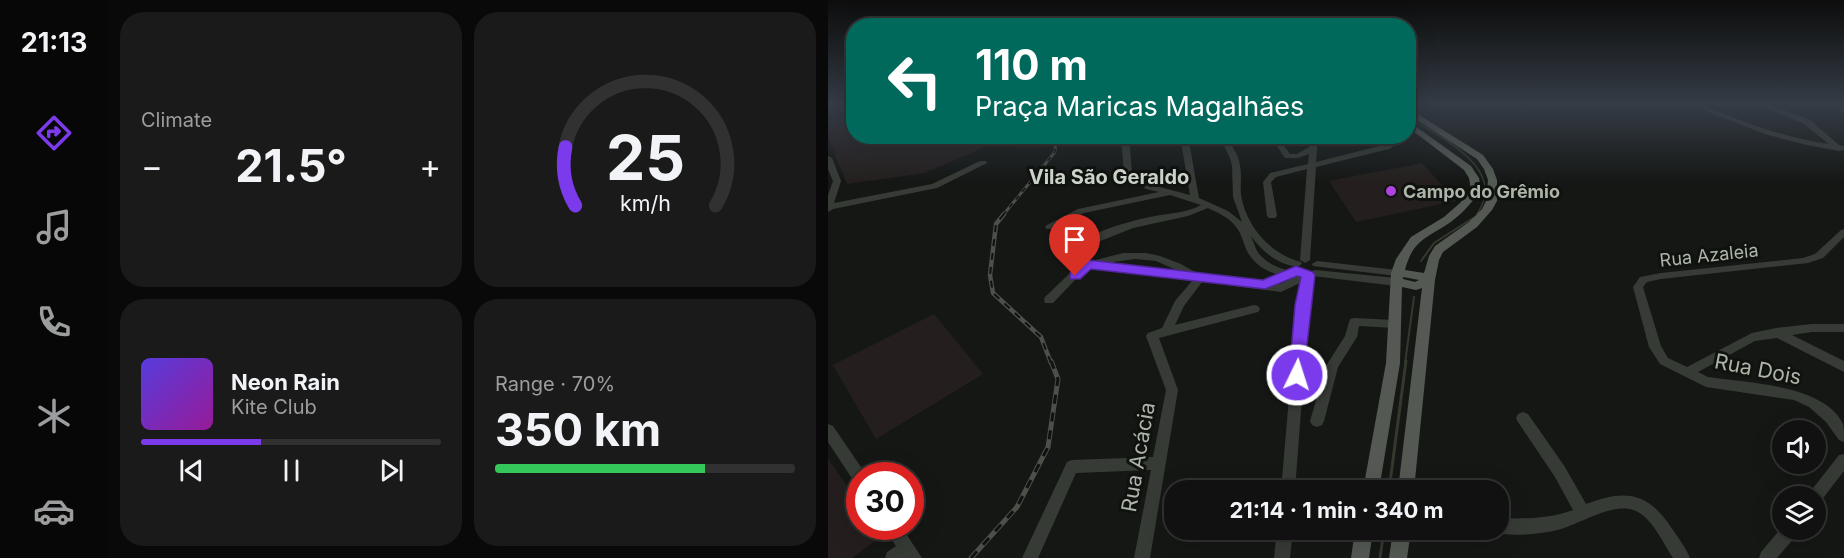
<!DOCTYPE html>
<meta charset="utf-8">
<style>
body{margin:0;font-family:Inter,sans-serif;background:#191a19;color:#f1f3f6;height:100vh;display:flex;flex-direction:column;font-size:22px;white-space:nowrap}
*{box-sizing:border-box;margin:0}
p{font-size:20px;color:#9c9d9f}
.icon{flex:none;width:33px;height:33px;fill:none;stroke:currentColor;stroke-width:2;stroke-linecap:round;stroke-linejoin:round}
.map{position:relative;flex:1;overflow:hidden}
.sheet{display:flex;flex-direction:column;gap:12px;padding:12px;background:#090909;width:720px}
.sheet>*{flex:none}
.top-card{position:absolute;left:18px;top:18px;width:570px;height:126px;border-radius:24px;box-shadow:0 6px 24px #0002,0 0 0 2px #303130;background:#00695c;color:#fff;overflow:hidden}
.controls{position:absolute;left:944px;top:420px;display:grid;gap:12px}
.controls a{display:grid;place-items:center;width:54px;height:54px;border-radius:50%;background:#101110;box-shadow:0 6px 24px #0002,0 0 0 2px #303130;font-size:30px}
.speed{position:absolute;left:18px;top:462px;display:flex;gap:12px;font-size:30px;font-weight:700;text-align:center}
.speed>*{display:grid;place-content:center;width:78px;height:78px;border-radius:50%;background:#101110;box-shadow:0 6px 24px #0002,0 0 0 2px #303130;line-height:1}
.speed .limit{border:9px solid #d22;background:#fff;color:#111}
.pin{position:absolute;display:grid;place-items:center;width:51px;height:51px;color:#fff;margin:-62px -26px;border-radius:50% 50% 50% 0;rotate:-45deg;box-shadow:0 0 6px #0007}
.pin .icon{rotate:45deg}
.me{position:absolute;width:66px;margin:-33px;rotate:4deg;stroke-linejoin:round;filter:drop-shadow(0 0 4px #0008)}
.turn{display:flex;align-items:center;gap:21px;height:126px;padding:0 30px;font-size:27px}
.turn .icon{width:78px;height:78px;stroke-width:2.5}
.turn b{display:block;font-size:42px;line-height:51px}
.big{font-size:45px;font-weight:700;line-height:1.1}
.sheet .widget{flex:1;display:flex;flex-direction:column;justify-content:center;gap:9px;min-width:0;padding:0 21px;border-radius:24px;background:#191a19}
.sheet .dial{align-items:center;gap:0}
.dial svg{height:156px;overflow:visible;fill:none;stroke:#303130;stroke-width:7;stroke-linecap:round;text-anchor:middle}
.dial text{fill:#f1f3f6;stroke:none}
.song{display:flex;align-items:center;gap:18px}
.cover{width:72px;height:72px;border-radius:9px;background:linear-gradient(135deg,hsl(250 70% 55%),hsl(300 70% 35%))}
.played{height:6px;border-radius:3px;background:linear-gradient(90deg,#7c3aed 40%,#303130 40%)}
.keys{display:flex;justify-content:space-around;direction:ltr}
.heat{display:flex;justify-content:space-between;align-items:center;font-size:33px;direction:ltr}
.charge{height:9px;border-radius:4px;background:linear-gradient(90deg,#34c759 70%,#303130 0)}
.sheet .tiles{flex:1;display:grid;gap:12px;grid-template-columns:repeat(2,1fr)}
.trip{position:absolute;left:336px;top:480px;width:345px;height:60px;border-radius:24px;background:#101110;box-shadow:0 6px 24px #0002,0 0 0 2px #303130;font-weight:700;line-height:60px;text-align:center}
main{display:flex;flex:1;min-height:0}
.dock{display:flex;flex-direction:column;width:108px;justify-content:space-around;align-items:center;background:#060706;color:#9c9d9f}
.dock .icon{width:42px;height:42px}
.dock .on{color:#7c3aed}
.dock b{font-size:27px;color:#f1f3f6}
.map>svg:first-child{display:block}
.green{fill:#241f1e}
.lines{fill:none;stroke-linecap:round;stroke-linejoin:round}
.stream-far2{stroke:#33392c;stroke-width:1.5}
.stream-far1{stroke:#33392c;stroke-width:2}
.stream{stroke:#33392c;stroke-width:3}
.minor{fill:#373b36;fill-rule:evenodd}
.major{fill:#545a53;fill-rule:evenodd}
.rail-far2-casing{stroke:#4b5049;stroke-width:3}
.rail-far1-casing{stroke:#4b5049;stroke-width:4.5}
.rail-casing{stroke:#4b5049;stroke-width:5}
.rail-far2{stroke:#101210;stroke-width:1.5;stroke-dasharray:5;stroke-linecap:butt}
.rail-far1{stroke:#101210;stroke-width:2;stroke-dasharray:7;stroke-linecap:butt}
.rail{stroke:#101210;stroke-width:3;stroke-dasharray:9;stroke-linecap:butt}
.route{fill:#7c3aed;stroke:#51269a;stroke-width:1.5}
.poi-dot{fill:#af42e1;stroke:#101210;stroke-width:2}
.labels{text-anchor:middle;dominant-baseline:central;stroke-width:6;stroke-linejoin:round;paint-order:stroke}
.poi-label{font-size:18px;font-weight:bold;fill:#acb5a8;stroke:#101210;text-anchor:start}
.street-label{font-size:18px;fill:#acb5a8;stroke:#101210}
.far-district-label{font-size:20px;font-weight:bold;fill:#cbd2c9;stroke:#101210}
.near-street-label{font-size:21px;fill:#acb5a8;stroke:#101210}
</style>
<main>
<nav class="dock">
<b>21:13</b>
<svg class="icon on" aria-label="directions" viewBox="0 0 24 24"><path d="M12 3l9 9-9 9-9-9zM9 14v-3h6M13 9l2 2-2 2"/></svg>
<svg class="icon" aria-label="music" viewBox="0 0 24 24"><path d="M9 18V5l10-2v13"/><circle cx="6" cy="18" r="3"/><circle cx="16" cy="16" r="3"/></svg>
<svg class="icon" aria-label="phone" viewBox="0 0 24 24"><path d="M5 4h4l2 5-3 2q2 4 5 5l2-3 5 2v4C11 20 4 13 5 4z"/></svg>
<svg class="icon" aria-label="climate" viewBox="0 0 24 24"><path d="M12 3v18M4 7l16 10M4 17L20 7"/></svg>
<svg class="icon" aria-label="car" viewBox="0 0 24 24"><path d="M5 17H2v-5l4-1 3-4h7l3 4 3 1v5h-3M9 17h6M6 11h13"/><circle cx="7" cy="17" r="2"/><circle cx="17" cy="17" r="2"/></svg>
</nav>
<section class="sheet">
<div class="tiles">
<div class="widget"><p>Climate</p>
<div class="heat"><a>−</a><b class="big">21.5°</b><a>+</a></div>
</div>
<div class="widget dial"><svg viewBox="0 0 100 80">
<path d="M14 69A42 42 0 1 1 86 69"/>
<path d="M14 69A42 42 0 0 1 9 39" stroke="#7c3aed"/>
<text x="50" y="56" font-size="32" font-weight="700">25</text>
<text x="50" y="72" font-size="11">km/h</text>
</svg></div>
<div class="widget">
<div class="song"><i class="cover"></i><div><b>Neon Rain</b><p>Kite Club</p></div></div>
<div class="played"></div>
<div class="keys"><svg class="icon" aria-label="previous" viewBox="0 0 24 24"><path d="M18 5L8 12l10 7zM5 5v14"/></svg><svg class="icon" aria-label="pause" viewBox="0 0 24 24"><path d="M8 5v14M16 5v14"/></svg><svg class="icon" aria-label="next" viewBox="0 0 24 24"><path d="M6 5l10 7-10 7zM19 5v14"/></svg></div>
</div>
<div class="widget"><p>Range · 70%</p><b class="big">350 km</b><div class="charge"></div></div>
</div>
</section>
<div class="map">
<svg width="1016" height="558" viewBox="0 0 1016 558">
<rect width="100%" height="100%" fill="#151715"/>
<g class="green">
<polygon points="0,104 25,104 26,136 217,136 217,147 193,148 168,142 97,173 19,184 0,138"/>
<polygon points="594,163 628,201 528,222 501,181"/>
<polygon points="106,314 155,374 48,439 5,365"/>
<polygon points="0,459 31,503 32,526 48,527 55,535 24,558 0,558"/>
</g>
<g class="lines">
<path class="stream-far2" d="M580 116C612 138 681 168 649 214"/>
<g class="stream-far1">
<polyline points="593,261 606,243 645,218"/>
<polyline points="577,363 586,297"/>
</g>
<g class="stream">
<polyline points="561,490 578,361"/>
<polyline points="552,558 556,530"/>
</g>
<g class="minor">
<path d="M863 104H871C913 121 956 138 1001 144L976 124 931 104H940L982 120 1011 145 1016 146V150L1011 151 979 145 937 134 880 112Z"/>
<polygon points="999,104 1007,104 1016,107 1016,112"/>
<path d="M293 136H301L304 173 324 185 362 195 352 136H360L371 198 400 211 414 222 405 197 404 166 402 158 391 136H398C404 146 411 155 412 166 414 176 412 185 413 195 418 226 442 254 473 262L474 264 469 267C448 263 436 253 423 236 426 243 428 252 434 257 446 269 472 276 487 270L568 278 573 282 568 286 485 276 481 305 467 490H453L469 305 474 282 453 292 374 282 356 306 347 325 426 305 430 306 432 309 430 312 426 313 331 338 350 390 322 558H306L323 470 248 473 210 558H194L239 462 244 460 325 457 338 390 318 336 320 333 334 328 347 301 364 281 263 268 248 279 225 303H217L216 300 217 297 241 274 256 263 295 253H318L332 256 353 264 372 275 452 284 465 278C445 275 427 268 418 249 415 241 413 233 408 227 402 218 390 213 380 208L360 216 305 228 260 246H254L252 244C267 230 306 220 327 216 343 213 358 213 373 205L342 195 256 213 225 229H219L217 227 219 225 250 209 331 192 318 189 296 174ZM307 259 328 261 353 272 277 263Z"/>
<polygon points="442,136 449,136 462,154 469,154 481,147 482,136 490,136 488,162 555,145 562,141 566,136 573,136 568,145 561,149 488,167 482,260 477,263 472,260 479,169 448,177 443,182 449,216 447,218 441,218 439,216 435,182 442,173 480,164 481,154 470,158 457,158"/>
<polygon points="0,156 4,158 13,181 6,203 104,184 152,161 158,161 159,163 109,188 5,209 0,212 0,195 5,181 0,169"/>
<path d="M1016 229V237L995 258 980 263 833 279 819 282 815 287 833 346 840 358 859 367 924 333 948 328 984 324H1016V332H984L964 335 1016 361V372L949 338 927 341 870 372 880 377C918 383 996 384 1015 424 1016 429 1016 436 1016 442L1011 440 998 422 981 407 966 400 878 387 832 364 821 347 805 287 812 277 833 273 975 258 987 254 1013 230Z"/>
<polygon points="489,261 569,270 574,273 569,276 485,266 484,264"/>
<polygon points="526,318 566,320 570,321 572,324 570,327 566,328 531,326 529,337 510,367 496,421 494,425 489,427 484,425 482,421 498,366 517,336 522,319"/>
<path d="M695 412 700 414 737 467 758 504C799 488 821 493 845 530 851 539 858 548 862 558H845C835 543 825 519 808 511 787 501 753 523 733 529 716 534 681 538 664 531V530H670V518C696 519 721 519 745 510L727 477 690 422 688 418 690 414Z"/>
<polygon points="0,424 5,426 37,473 38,476 32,476 32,485 27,483 0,442"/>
<polygon points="1016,454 1016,471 992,502 987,504 987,496 980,496 982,492 1011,455"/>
<polygon points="55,526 73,526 94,558 57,558 59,552 68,546"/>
<polygon points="954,527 954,530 970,530 968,536 949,558 931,558 933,552"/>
<polygon points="449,530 465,530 462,558 446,558"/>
</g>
<g class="major">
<path d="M580 108 655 155 665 169 669 180V201L664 210 649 227 615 252 611 260 607 280 586 490H570L594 288 588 290 574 287 572 363 551 490H535L558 363 563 273 568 259 583 237 616 217 632 203 643 190 641 178 636 170 580 127V121L643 166 651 178 653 190C645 201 636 212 624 221 601 238 585 238 577 270L596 273 601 256 607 246 641 222 654 209 658 201 660 180 656 169 649 159 580 114ZM575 277 591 280 587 282 575 279Z"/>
<polygon points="527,530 545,530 541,558 523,558"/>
<polygon points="565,530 583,530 579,558 561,558"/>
</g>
<defs>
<polyline id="rail-far2" points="175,215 227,152 228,136"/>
<polyline id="rail-far1" points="176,214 168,224 162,275 165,293 213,337 223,363"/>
<polyline id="rail" points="143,558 189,507 220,447 230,379 223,361"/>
</defs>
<use href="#rail-far2" class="rail-far2-casing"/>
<use href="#rail-far1" class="rail-far1-casing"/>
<use href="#rail" class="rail-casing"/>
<use href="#rail-far2" class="rail-far2"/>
<use href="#rail-far1" class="rail-far1"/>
<use href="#rail" class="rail"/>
</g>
<linearGradient id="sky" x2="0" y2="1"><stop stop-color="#0c0d0c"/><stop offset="0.57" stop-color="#353c46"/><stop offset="1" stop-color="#353c46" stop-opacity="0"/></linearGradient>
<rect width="1016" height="182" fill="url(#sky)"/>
<polygon class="route" points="260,260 435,280 468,266 485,272 487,275 475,380 469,382 461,375 467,305 473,277 469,276 437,289 263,269 252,279 242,279 242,273"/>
<circle class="poi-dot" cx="563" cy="191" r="6"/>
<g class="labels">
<g class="poi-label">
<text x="575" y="191">Campo do Grêmio</text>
</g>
<g class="street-label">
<text transform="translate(881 255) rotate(-6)">Rua Azaleia</text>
</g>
<g class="far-district-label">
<text x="281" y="177">Vila São Geraldo</text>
</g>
<g class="near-street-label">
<text transform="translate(930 369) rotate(11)">Rua Dois</text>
<text transform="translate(310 457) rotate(-80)">Rua Acácia</text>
</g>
</g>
</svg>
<div class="controls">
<a><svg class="icon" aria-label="sound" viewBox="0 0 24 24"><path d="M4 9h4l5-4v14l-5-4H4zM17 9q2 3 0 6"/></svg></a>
<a><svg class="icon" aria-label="layers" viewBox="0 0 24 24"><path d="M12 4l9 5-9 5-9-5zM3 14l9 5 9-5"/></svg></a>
</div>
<div class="speed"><div class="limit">30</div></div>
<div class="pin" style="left:247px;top:276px;background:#d93025"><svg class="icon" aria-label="arrive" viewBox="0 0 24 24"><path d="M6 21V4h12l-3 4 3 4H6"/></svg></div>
<svg class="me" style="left:469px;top:375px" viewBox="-20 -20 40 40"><circle r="17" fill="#7c3aed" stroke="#fff" stroke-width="3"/><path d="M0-11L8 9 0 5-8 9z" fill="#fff"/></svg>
<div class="trip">21:14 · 1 min · 340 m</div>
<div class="top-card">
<div class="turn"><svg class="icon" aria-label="left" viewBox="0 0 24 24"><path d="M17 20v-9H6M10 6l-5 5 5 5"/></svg><div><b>110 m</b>Praça Maricas Magalhães</div></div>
</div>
</div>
</main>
